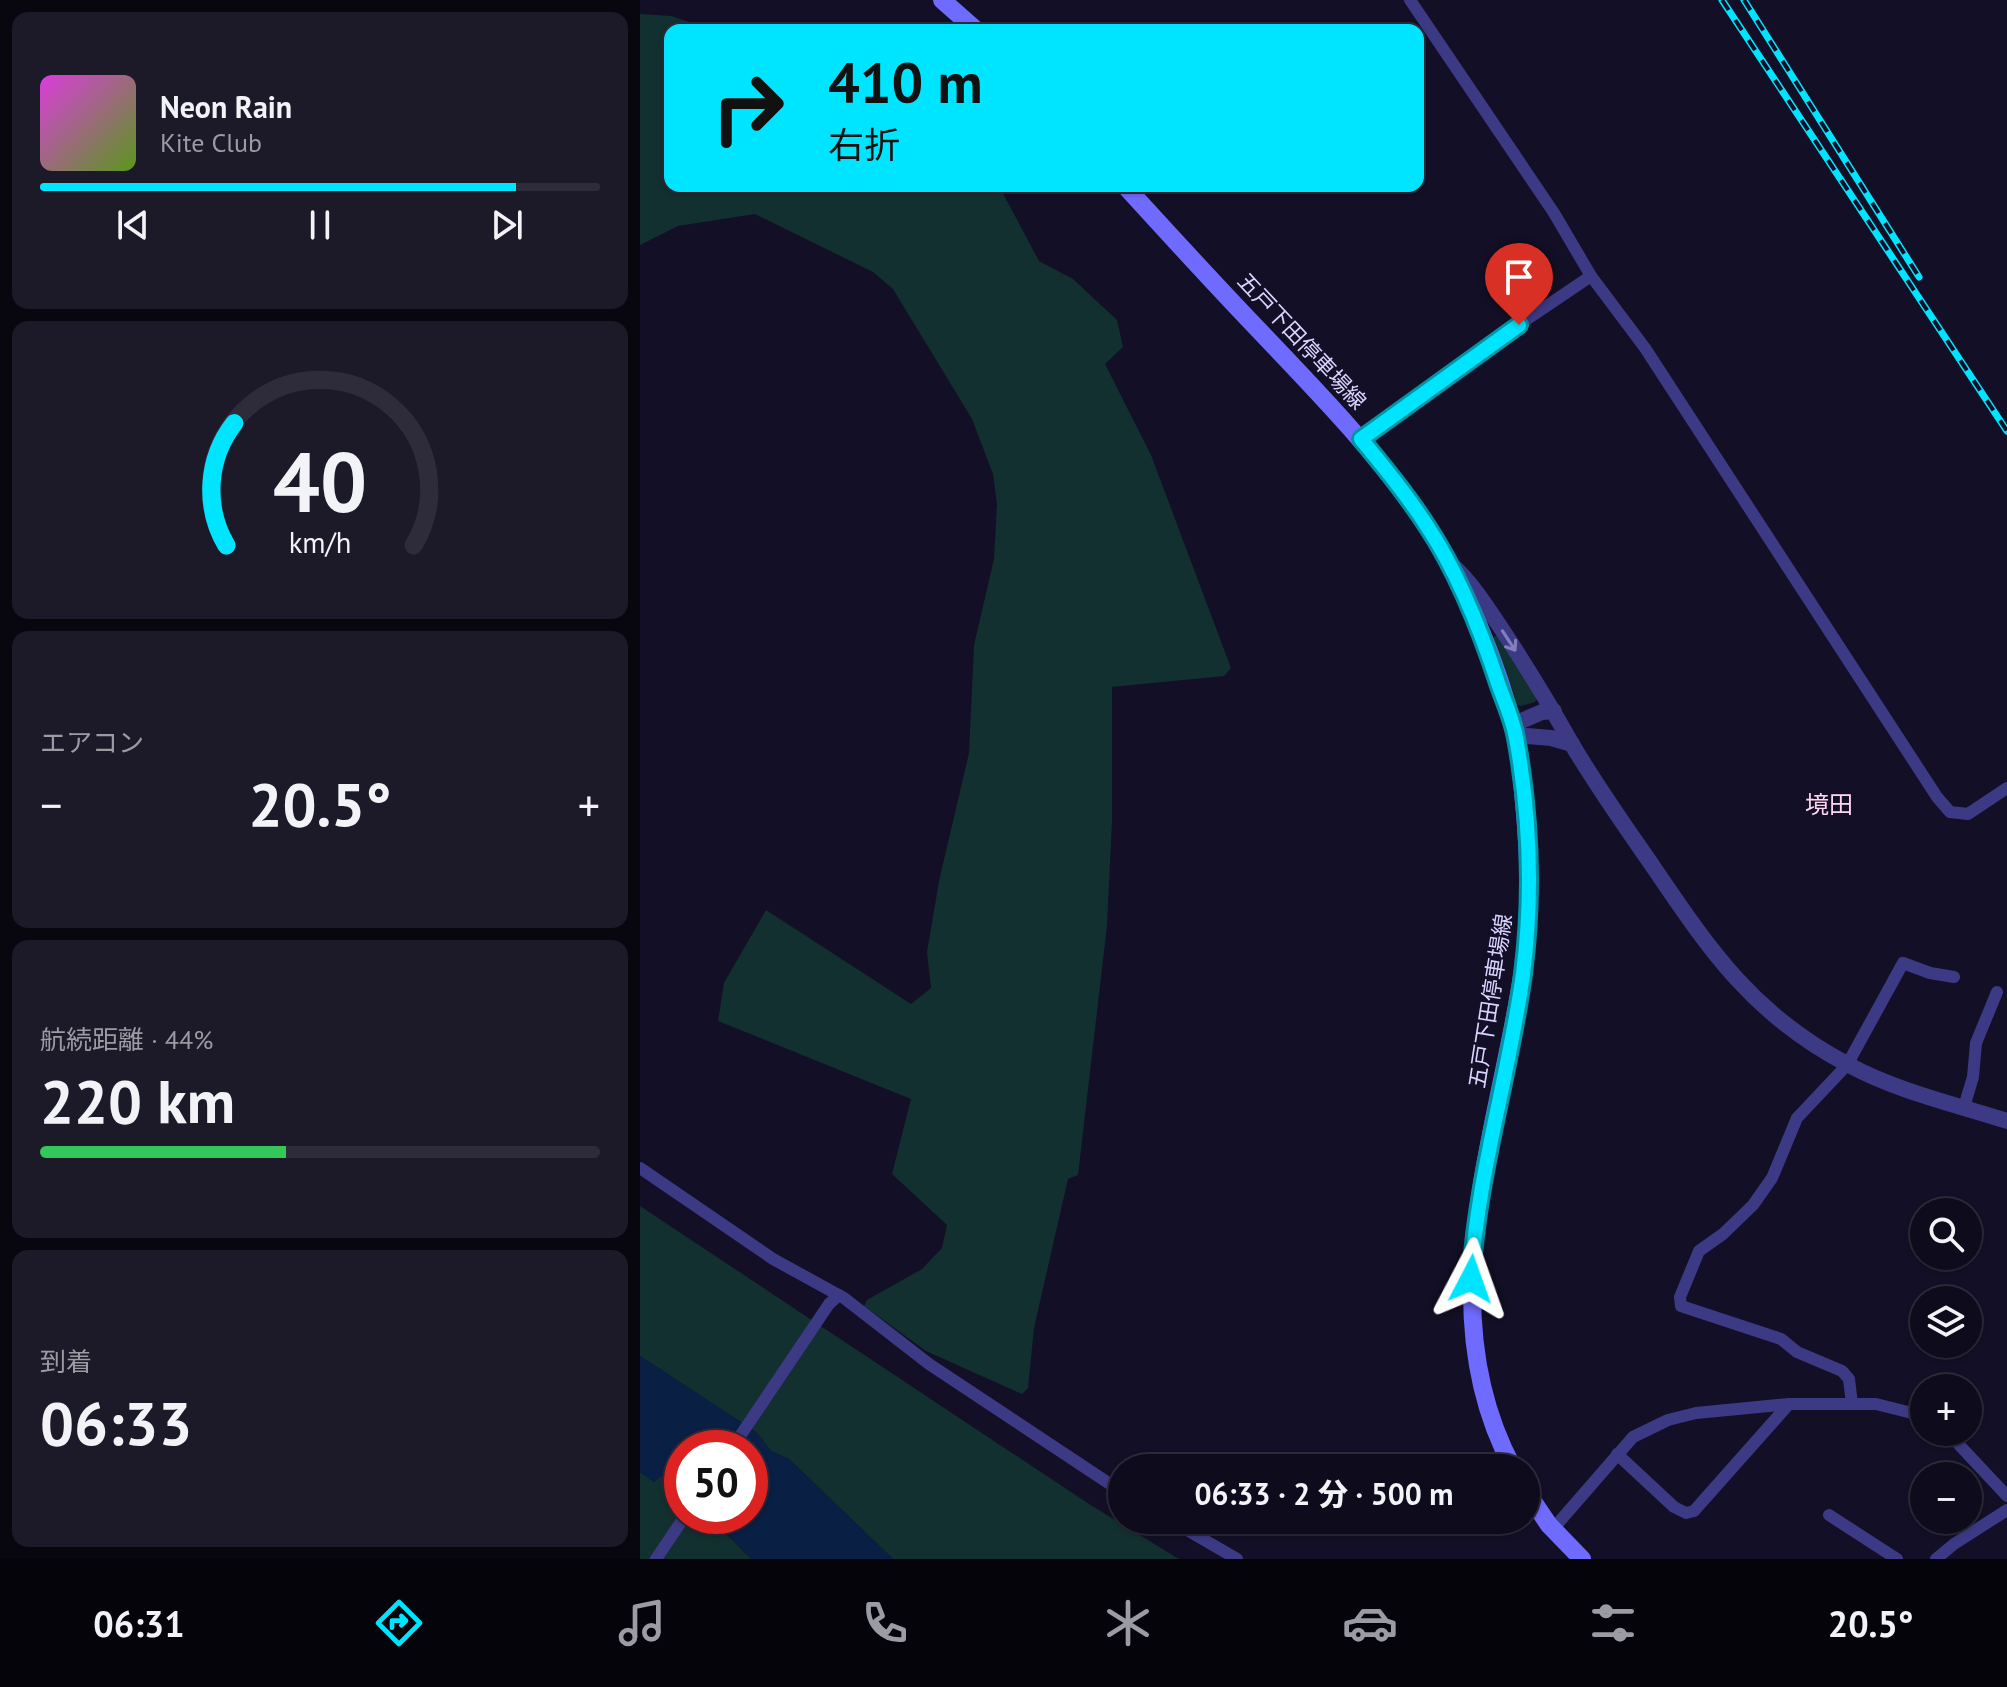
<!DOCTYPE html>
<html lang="ja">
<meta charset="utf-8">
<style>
body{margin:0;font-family:"PT Sans","Noto Sans JP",sans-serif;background:#1c1929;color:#f1f3f6;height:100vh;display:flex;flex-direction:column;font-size:30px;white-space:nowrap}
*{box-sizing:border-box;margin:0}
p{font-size:26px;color:#9b9ba3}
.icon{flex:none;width:44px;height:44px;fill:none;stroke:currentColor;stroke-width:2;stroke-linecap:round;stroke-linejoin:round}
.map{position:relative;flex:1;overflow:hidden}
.drawer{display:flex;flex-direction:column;gap:12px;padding:12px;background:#08060f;width:640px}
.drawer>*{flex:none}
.banner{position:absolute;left:24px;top:24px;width:760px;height:168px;border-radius:16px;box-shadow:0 2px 6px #0004,0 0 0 2px #2e2b3b;background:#00e5ff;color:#111;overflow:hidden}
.fabs{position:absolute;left:1270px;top:1198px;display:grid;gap:16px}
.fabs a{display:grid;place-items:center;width:72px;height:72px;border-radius:50%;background:#0e0b1c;box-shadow:0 2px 6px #0004,0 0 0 2px #2e2b3b;font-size:40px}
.speed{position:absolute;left:24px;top:1430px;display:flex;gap:16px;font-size:40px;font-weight:700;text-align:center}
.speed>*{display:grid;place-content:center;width:104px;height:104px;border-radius:50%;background:#0e0b1c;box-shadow:0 2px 6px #0004,0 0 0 2px #2e2b3b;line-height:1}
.speed .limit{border:12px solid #d22;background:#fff;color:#111}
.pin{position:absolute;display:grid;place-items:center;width:68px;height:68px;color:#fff;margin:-82px -34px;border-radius:50% 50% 50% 0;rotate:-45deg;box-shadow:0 0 8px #0007}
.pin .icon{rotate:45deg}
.me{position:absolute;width:88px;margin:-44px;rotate:4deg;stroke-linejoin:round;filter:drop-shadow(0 0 6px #0008)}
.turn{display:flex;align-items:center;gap:28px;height:168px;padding:0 32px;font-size:36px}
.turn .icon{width:104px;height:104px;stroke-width:2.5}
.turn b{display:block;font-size:56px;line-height:68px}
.big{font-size:60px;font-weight:800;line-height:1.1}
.drawer .tile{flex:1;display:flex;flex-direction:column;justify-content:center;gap:12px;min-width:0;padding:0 28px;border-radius:16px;background:#1c1929}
.drawer .dial{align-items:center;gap:0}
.dial svg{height:208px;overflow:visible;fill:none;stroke:#2e2b3b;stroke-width:7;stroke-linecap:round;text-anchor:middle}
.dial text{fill:#f1f3f6;stroke:none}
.song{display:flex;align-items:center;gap:24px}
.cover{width:96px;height:96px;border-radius:12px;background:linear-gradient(135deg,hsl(300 70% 55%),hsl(90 70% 35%))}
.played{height:8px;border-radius:4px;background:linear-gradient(90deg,#00e5ff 85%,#2e2b3b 85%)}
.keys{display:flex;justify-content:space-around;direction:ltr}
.heat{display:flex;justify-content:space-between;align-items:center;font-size:44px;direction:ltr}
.charge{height:12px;border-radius:6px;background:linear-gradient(90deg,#34c759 44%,#2e2b3b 0)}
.trip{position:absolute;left:468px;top:1454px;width:432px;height:80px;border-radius:40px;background:#0e0b1c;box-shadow:0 2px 6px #0004,0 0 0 2px #2e2b3b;font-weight:800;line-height:80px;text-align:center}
.dock{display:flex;height:128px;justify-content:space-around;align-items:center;background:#06040b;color:#9b9ba3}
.dock .icon{width:56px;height:56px}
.dock .active{color:#00e5ff}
.dock b{font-size:36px;color:#f1f3f6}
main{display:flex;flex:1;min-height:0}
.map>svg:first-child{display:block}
.green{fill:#12302f}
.water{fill:#0a1f44}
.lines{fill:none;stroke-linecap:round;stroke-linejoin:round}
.minor{stroke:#3d3a85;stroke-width:12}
.tertiary{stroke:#3d3a85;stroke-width:16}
.secondary{stroke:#6f6bff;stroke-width:18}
.rail-casing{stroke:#00e5ff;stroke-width:7}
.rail{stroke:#130f26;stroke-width:4;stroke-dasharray:12;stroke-linecap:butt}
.oneway{stroke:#837fbc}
.route-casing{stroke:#0095a6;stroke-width:20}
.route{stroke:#00e5ff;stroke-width:14}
.labels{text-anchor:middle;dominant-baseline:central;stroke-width:8;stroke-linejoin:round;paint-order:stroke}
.street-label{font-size:22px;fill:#d9d4ff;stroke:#130f26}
.neighbourhood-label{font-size:24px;fill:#ffd6f0;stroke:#130f26}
</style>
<main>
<section class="drawer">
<div class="tile">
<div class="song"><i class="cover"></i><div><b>Neon Rain</b><p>Kite Club</p></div></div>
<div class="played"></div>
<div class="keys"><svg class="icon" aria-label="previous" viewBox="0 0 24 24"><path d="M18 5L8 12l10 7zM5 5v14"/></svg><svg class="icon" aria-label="pause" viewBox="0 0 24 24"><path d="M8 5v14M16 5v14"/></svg><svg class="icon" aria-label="next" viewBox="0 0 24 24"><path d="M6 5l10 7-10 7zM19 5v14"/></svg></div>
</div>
<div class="tile dial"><svg viewBox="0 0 100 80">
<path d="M14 69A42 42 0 1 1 86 69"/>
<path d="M14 69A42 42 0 0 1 17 22" stroke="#00e5ff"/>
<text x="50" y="56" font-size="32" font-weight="700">40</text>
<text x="50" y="72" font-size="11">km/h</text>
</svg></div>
<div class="tile"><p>エアコン</p>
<div class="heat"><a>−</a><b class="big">20.5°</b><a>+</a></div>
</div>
<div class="tile"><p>航続距離 · 44%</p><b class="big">220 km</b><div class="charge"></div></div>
<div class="tile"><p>到着</p><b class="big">06:33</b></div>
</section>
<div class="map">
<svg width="1367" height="1559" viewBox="0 0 1367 1559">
<rect width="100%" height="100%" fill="#130f26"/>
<g class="green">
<polygon points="0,14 31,16 75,30 30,30 30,186 359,186 399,261 433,279 477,320 483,347 465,364 511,455 591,668 584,676 472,687 472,820 467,926 438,1175 428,1179 394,1328 388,1388 382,1394 286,1351 224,1306 227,1300 282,1269 302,1248 307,1225 252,1174 271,1099 78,1021 84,983 126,910 271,1004 291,988 287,952 299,881 329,753 334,645 354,559 357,504 353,474 332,419 253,289 233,272 115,214 38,226 0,245"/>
<polygon points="859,635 898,696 895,702 881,706 874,704 853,637"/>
<polygon points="0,1206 449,1504 539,1559 253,1559 149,1459 131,1451 116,1432 0,1356"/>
<polygon points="0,1472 14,1482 19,1477 31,1474 42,1486 42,1516 69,1516 111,1559 0,1559"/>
</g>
<polygon class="water" points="0,1356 116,1432 131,1451 149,1459 253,1559 111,1559 69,1516 110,1516 110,1448 42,1448 42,1486 31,1474 20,1477 14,1482 0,1472"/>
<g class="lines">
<g class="minor">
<polyline points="770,0 914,213 951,276 1005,348 1297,797 1310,812 1328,814 1367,788"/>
<polyline points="721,439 831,357 951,276"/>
<polyline points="1324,1107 1333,1077 1336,1043 1357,992"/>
<polyline points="0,1168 133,1259 204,1298 289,1364 482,1492"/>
<polyline points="1212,1404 1209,1379 1202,1371 1157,1352 1141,1339 1041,1306 1040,1297 1059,1251 1083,1234 1113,1205 1132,1178 1157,1118 1207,1065 1263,963 1290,973 1314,977"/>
<polyline points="1307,1432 1367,1496"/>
<polyline points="92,1448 189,1304 199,1295"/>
<polyline points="977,1454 1034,1507 1046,1513 1054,1511 1149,1404"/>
<polyline points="1189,1515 1257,1559"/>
<polyline points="530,1520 597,1559"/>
<polyline points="913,1529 993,1437 1028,1420 1056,1413 1149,1404 1236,1404 1284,1416"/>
<polyline points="16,1559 45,1516"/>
<polyline points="1296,1559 1314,1544 1367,1510"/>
</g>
<g class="tertiary">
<path d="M812 565C834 585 850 612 867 637 889 671 910 705 930 741 955 784 985 826 1014 868 1071 952 1114 1015 1207 1064 1256 1091 1314 1104 1367 1121"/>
<polyline points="872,725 902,712 914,711"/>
<polyline points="876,735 911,738 932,744"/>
</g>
<g class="secondary">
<polyline points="302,0 336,30"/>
<path d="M485 186C527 232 569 278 612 323 673 387 735 450 785 523 824 580 859 668 875 734 880 752 881 772 883 791 889 853 892 915 882 977 856 1139 789 1313 873 1468"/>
<polyline points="886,1491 909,1525 942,1559"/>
</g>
<defs>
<g id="rail">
<polyline points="1082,0 1367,431"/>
<polyline points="1104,0 1279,277"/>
</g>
</defs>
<use href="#rail" class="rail-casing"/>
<use href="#rail" class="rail"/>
</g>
<defs><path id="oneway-shaft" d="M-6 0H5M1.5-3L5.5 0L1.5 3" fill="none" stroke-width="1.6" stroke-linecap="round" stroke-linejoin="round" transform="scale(2)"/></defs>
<use class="oneway" href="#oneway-shaft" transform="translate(869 641) rotate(57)"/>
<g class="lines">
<defs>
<path id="route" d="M831 1279C837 1175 869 1076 883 974 893 896 890 815 876 738 873 720 865 703 859 686 841 631 819 574 787 526 767 495 744 467 721 439L879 325"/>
</defs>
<use href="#route" class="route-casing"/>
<use href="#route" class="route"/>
</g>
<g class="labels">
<g class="street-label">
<text transform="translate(662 341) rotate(47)">五戸下田停車場線</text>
<text transform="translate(850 1001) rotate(-81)">五戸下田停車場線</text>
</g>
<g class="neighbourhood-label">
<text x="1189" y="804">境田</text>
</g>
</g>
</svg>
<div class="fabs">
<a><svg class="icon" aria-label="search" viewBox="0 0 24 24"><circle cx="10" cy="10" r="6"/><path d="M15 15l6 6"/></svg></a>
<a><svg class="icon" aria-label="layers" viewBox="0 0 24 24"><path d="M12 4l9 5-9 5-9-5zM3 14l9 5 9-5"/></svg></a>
<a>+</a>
<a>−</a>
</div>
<div class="speed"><div class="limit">50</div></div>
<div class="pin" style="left:879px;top:325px;background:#d93025"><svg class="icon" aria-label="arrive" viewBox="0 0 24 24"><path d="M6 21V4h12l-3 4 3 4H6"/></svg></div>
<svg class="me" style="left:831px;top:1279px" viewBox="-20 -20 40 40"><path d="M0-17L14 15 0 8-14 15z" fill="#00e5ff" stroke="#fff" stroke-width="4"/></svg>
<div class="trip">06:33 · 2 分 · 500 m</div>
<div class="banner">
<div class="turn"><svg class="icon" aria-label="right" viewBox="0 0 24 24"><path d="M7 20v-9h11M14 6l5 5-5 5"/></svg><div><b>410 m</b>右折</div></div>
</div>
</div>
</main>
<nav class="dock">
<b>06:31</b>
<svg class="icon active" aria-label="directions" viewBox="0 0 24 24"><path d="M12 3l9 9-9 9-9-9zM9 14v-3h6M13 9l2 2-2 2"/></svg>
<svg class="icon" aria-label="music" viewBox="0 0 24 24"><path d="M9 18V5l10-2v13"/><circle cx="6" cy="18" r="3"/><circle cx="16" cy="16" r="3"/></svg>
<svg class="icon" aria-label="phone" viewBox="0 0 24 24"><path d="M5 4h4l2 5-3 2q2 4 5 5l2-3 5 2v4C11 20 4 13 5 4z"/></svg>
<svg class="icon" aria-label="climate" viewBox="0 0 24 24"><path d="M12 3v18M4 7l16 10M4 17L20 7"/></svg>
<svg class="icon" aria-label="car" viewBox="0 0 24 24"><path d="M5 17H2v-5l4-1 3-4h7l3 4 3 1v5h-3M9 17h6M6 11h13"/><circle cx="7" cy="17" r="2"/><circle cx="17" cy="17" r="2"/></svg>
<svg class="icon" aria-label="filters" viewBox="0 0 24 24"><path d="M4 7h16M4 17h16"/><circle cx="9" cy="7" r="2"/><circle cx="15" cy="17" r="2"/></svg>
<b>20.5°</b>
</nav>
